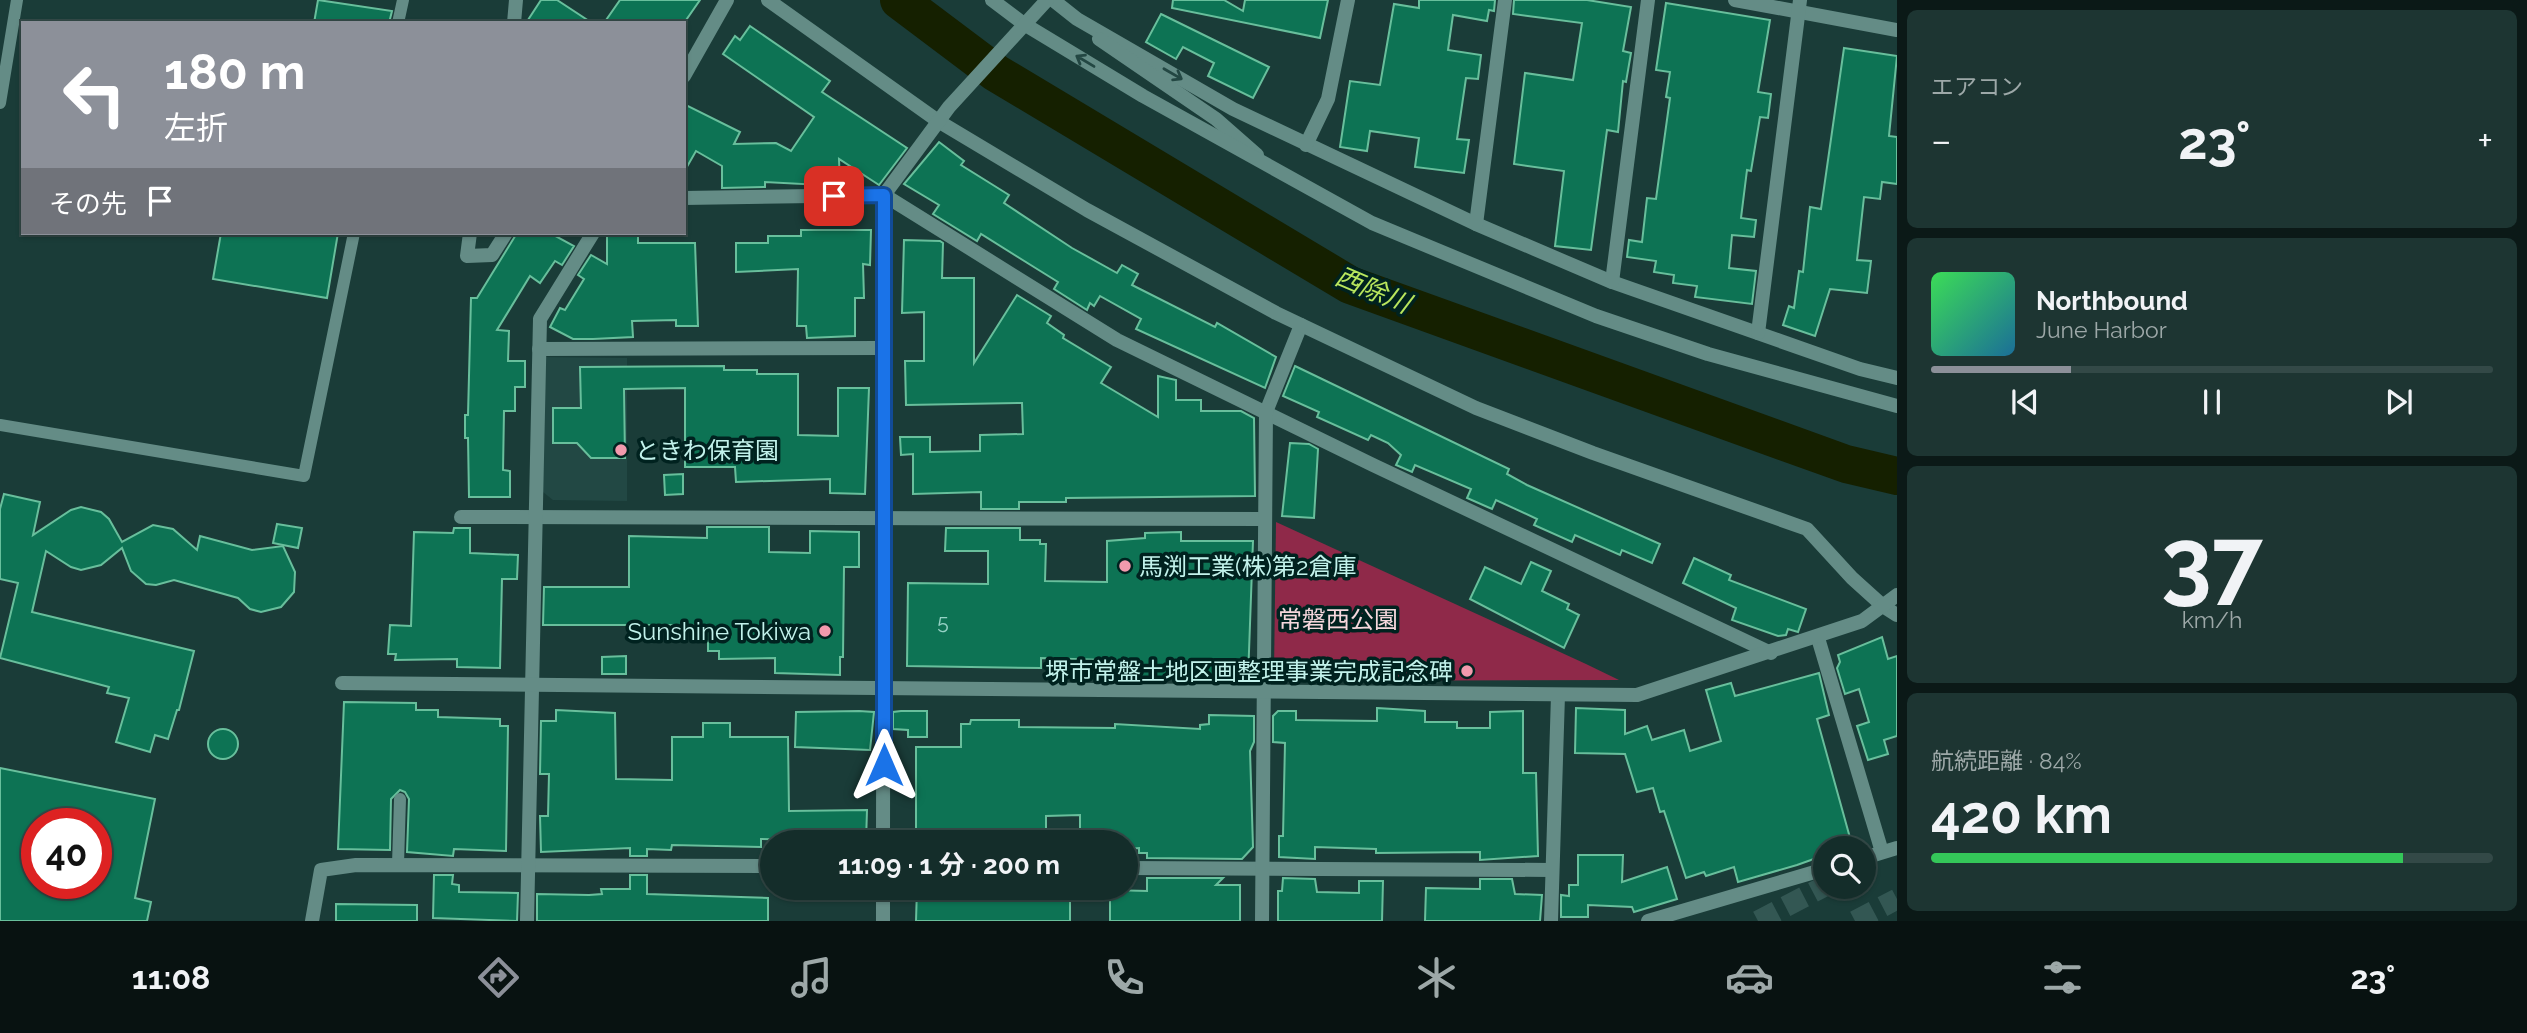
<!DOCTYPE html>
<html lang="ja">
<meta charset="utf-8">
<style>
body{margin:0;font-family:Raleway,"Noto Sans JP",sans-serif;background:#1d3532;color:#f1f3f6;height:100vh;display:flex;flex-direction:column;font-size:26px;white-space:nowrap}
*{box-sizing:border-box;margin:0}
p{font-size:23px;color:#9da8a8}
.icon{flex:none;width:38px;height:38px;fill:none;stroke:currentColor;stroke-width:2;stroke-linecap:round;stroke-linejoin:round}
.map{position:relative;flex:1;overflow:hidden}
.details{display:flex;flex-direction:column;gap:10px;padding:10px;background:#0b1917;width:630px}
.details>*{flex:none}
.hud{position:absolute;left:21px;top:21px;width:665px;height:214px;border-radius:0px;box-shadow:0 2px 5px #0004,0 0 0 2px #334947;background:#8c9099;color:#fff;overflow:hidden}
.fabs{position:absolute;left:1813px;top:836px;display:grid;gap:14px}
.fabs a{display:grid;place-items:center;width:63px;height:63px;border-radius:50%;background:#142d2a;box-shadow:0 2px 5px #0004,0 0 0 2px #334947;font-size:35px}
.speed{position:absolute;left:21px;top:808px;display:flex;gap:14px;font-size:35px;font-weight:700;text-align:center}
.speed>*{display:grid;place-content:center;width:91px;height:91px;border-radius:50%;background:#142d2a;box-shadow:0 2px 5px #0004,0 0 0 2px #334947;line-height:1}
.speed .limit{border:10px solid #d22;background:#fff;color:#111}
.pin{position:absolute;display:grid;place-items:center;width:60px;height:60px;color:#fff;margin:-30px;border-radius:14px;box-shadow:0 4px 10px #0006}
.me{position:absolute;width:77px;margin:-38px;rotate:0deg;stroke-linejoin:round;filter:drop-shadow(0 0 5px #0008)}
.turn{display:flex;align-items:center;gap:24px;height:147px;padding:0 28px;font-size:32px}
.turn .icon{width:91px;height:91px;stroke-width:2.5}
.turn b{display:block;font-size:49px;line-height:60px}
.then{display:flex;align-items:center;height:66px;padding:0 28px;background:#0003;gap:14px;font-size:26px}
.big{font-size:52px;font-weight:700;line-height:1.1}
.details .widget{flex:1;display:flex;flex-direction:column;justify-content:center;gap:10px;min-width:0;padding:0 24px;border-radius:10px;background:#1d3532}
.details .dial{align-items:center;gap:0}
.dial b{font-size:91px;line-height:1}
.song{display:flex;align-items:center;gap:21px}
.cover{width:84px;height:84px;border-radius:10px;background:linear-gradient(135deg,hsl(130 70% 55%),hsl(200 70% 35%))}
.played{height:7px;border-radius:4px;background:linear-gradient(90deg,#8c9099 25%,#334947 25%)}
.keys{display:flex;justify-content:space-around;direction:ltr}
.heat{display:flex;justify-content:space-between;align-items:center;font-size:38px;direction:ltr}
.charge{height:10px;border-radius:5px;background:linear-gradient(90deg,#34c759 84%,#334947 0)}
.trip{position:absolute;left:760px;top:830px;width:378px;height:70px;border-radius:35px;background:#142d2a;box-shadow:0 2px 5px #0004,0 0 0 2px #334947;font-weight:700;line-height:70px;text-align:center}
.tab-bar{display:flex;height:112px;justify-content:space-around;align-items:center;background:#081211;color:#9da8a8}
.tab-bar .icon{width:49px;height:49px}
.tab-bar .active{color:#8c9099}
.tab-bar b{font-size:32px;color:#f1f3f6}
main{display:flex;flex:1;min-height:0}
.map>svg:first-child{display:block}
.built{fill:#224844}
.green{fill:#8f2949}
.lines{fill:none;stroke-linecap:round;stroke-linejoin:round}
.river{stroke:#152000;stroke-width:38}
.building{fill:#0d7354;stroke:#68bf9c;stroke-width:2;fill-rule:evenodd}
.motorway-tunnel{stroke:#335753;stroke-width:21;stroke-dasharray:21 10;stroke-linecap:butt}
.service{stroke:#648c86;stroke-width:12}
.minor{stroke:#648c86;stroke-width:14}
.tertiary{stroke:#648c86;stroke-width:14}
.oneway{stroke:#234743}
.route-casing{stroke:#114b97;stroke-width:18}
.route{stroke:#1a73e8;stroke-width:12}
.poi-dot{fill:#f29aad;stroke:#00221f;stroke-width:2.5}
.labels{text-anchor:middle;dominant-baseline:central;stroke-width:7;stroke-linejoin:round;paint-order:stroke}
.number-label{font-size:21px;fill:#95d2c5}
.poi-label{font-size:24px;fill:#c2f2eb;stroke:#00221f;text-anchor:start}
.park-label{font-size:24px;fill:#f6d8dd;stroke:#00221f}
.water-label{font-size:26px;font-style:italic;fill:#b8e65d;stroke:#00221f}
</style>
<main>
<div class="map">
<svg width="1897" height="921" viewBox="0 0 1897 921">
<rect width="100%" height="100%" fill="#1a3c38"/>
<polygon class="built" points="543,357 627,358 627,501 553,500 543,492"/>
<polygon class="green" points="1276,522 1586,664 1619,680 1283,681 1274,671"/>
<g class="lines">
<polyline class="river" points="899,0 996,73 1350,285 1846,464 1897,476"/>
</g>
<g class="building">
<polygon points="318,0 392,11 389,23 314,23"/>
<polygon points="541,0 557,0 592,23 526,23"/>
<polygon points="620,0 700,0 684,23 604,23"/>
<polygon points="1173,0 1224,0 1243,11 1245,0 1328,0 1320,38 1172,8"/>
<polygon points="1419,0 1495,0 1494,11 1489,10 1487,21 1453,15 1448,50 1481,55 1478,79 1466,78 1457,139 1469,140 1464,173 1415,167 1419,138 1370,131 1367,151 1340,147 1350,81 1380,85 1394,4 1419,8"/>
<polygon points="1514,0 1587,0 1631,7 1623,51 1631,53 1626,82 1623,81 1618,132 1607,130 1591,250 1555,246 1564,171 1514,164 1525,73 1573,80 1582,23 1513,14"/>
<polygon points="1666,3 1770,20 1758,92 1771,94 1768,118 1760,117 1751,171 1747,170 1741,218 1756,220 1754,237 1732,235 1729,268 1756,271 1752,304 1695,297 1697,286 1673,283 1674,275 1654,272 1656,261 1627,257 1629,240 1642,242 1647,198 1656,199 1670,98 1666,97 1670,72 1656,70"/>
<polygon points="1161,14 1269,67 1253,98 1208,76 1214,63 1183,47 1176,59 1146,42"/>
<polygon points="750,26 830,81 822,92 907,148 879,185 839,159 840,186 765,182 765,187 722,188 722,166 696,151 684,172 684,104 740,132 734,144 776,143 791,151 814,117 723,54 735,36 740,40"/>
<polygon points="1844,48 1897,56 1889,136 1897,137 1897,184 1882,182 1880,199 1864,197 1857,260 1871,261 1867,293 1830,289 1815,336 1783,325 1789,306 1794,308 1799,271 1803,272 1810,207 1821,209"/>
<polygon points="939,142 964,161 961,165 1009,195 1004,203 1072,248 1117,273 1122,265 1138,274 1132,285 1215,327 1217,323 1276,357 1265,388 1136,329 1141,319 1100,296 1094,306 1090,303 1087,310 1054,289 1058,282 981,234 977,241 933,214 939,205 904,184"/>
<polygon points="801,230 871,230 870,265 863,264 864,298 855,298 855,336 807,338 806,326 797,326 798,269 736,272 736,243 768,243 768,236 801,236"/>
<polygon points="221,233 338,233 327,298 213,279"/>
<polygon points="517,233 550,233 574,246 562,265 555,261 540,283 530,276 497,330 509,331 508,361 525,361 525,387 515,387 515,411 504,411 503,470 510,471 510,497 469,497 468,438 465,438 465,415 468,415 471,298 477,298"/>
<polygon points="607,233 638,233 638,243 695,243 698,326 676,326 676,320 632,321 633,337 593,339 573,339 550,327 560,308 565,310 584,279 578,275 591,255 607,264"/>
<polygon points="904,240 940,241 943,243 942,278 974,278 974,363 1017,295 1051,316 1047,323 1064,335 1063,338 1111,367 1101,383 1158,417 1158,376 1176,380 1176,400 1201,400 1201,411 1241,411 1254,418 1255,496 1066,498 1066,502 1019,502 1019,509 981,509 981,492 913,494 913,454 901,455 900,437 930,437 930,452 980,451 980,435 1023,434 1022,403 906,405 905,361 924,361 924,312 902,313"/>
<polygon points="724,366 724,370 757,370 757,374 798,374 798,435 838,436 838,388 869,388 865,494 830,493 830,479 736,482 735,467 685,467 685,388 624,389 625,458 591,458 577,443 553,443 553,408 581,408 580,367"/>
<polygon points="1295,366 1509,469 1507,474 1527,485 1660,544 1652,563 1622,550 1620,555 1575,535 1572,542 1534,525 1537,519 1496,500 1492,509 1467,498 1471,489 1415,465 1412,472 1396,465 1401,455 1388,443 1371,435 1368,440 1317,417 1319,412 1283,396"/>
<polygon points="1290,443 1309,444 1318,449 1314,518 1282,516"/>
<polygon points="683,474 683,494 665,495 664,475"/>
<polygon points="4,494 40,502 33,535 71,510 81,507 101,512 109,519 122,542 153,525 173,529 197,550 200,536 252,550 283,546 295,572 294,592 281,607 261,612 250,609 238,598 174,580 156,585 146,584 131,571 122,548 101,565 81,570 71,567 46,551 32,612 194,651 179,710 177,710 168,739 155,735 150,752 116,742 129,698 107,693 109,687 0,658 18,583 0,579 0,509"/>
<polygon points="277,524 302,528 298,548 273,543"/>
<polygon points="707,527 769,527 769,552 810,553 810,531 859,532 859,567 844,567 843,657 840,657 840,675 775,673 775,658 719,659 719,651 708,651 708,625 543,625 544,587 629,587 629,536 707,538"/>
<polygon points="454,528 470,528 470,553 518,555 517,579 502,579 500,668 457,667 457,659 395,660 396,654 388,654 390,625 411,626 414,532 453,533"/>
<polygon points="946,528 1020,528 1020,540 1040,540 1040,544 1046,544 1045,581 1107,582 1107,541 1145,538 1145,533 1181,532 1181,541 1253,541 1248,679 1106,678 1106,660 1041,658 1041,668 907,666 908,583 988,584 988,551 945,551"/>
<polygon points="1694,558 1731,575 1729,580 1806,609 1798,632 1788,629 1786,635 1778,636 1732,620 1736,608 1683,583"/>
<polygon points="1531,562 1551,571 1542,591 1569,604 1567,609 1579,615 1564,648 1470,599 1485,567 1521,584"/>
<polygon points="1882,637 1888,659 1897,656 1897,736 1884,740 1888,754 1868,760 1857,726 1869,722 1859,689 1845,694 1837,668 1840,662 1838,655"/>
<polygon points="626,656 626,674 602,674 602,657"/>
<polygon points="1819,673 1829,715 1817,719 1852,845 1825,849 1825,855 1797,865 1738,882 1734,867 1706,876 1704,872 1686,878 1664,811 1660,812 1653,788 1637,792 1625,754 1575,753 1576,708 1625,710 1625,734 1647,726 1652,740 1684,730 1690,751 1721,741 1706,690 1731,683 1735,696"/>
<polygon points="344,702 416,703 416,710 438,710 438,717 500,719 500,726 508,726 506,851 454,849 453,856 407,852 409,799 405,792 400,790 391,799 390,850 338,849"/>
<polygon points="1377,708 1425,711 1425,722 1457,722 1457,728 1490,728 1490,712 1523,711 1523,773 1536,773 1538,856 1480,860 1480,852 1376,853 1376,849 1315,847 1315,859 1279,857 1279,836 1283,836 1285,743 1273,742 1273,716 1278,711 1296,711 1296,720 1377,721"/>
<polygon points="556,710 615,713 616,779 672,780 672,737 703,737 703,723 730,723 730,737 788,737 789,811 867,810 866,842 761,839 761,847 672,845 671,850 647,849 647,856 630,856 630,848 541,852 540,816 548,816 549,774 540,774 541,721 556,721"/>
<polygon points="859,711 874,712 870,750 795,747 796,712"/>
<polygon points="901,711 927,711 927,737 908,737 908,730 893,729 893,712"/>
<polygon points="1209,715 1254,716 1254,742 1250,751 1253,847 1242,859 1147,858 1147,853 1139,853 1139,848 1126,849 1125,842 1080,842 1080,815 1046,816 1046,835 1021,834 1021,842 969,842 960,840 960,833 916,833 916,747 961,747 961,724 970,724 971,720 1019,720 1019,727 1115,728 1115,724 1200,729 1200,725 1209,724"/>
<circle cx="223" cy="744" r="15"/>
<path d="M0 768 155 799 135 898 151 902 147 921H0ZM37 824H96V884H37Z"/>
<polygon points="1578,855 1623,855 1622,882 1667,867 1677,899 1634,912 1632,907 1588,905 1588,917 1561,917 1561,895 1569,896 1569,885 1578,885"/>
<polygon points="434,875 453,875 452,884 459,885 459,892 518,893 517,921 433,918"/>
<polygon points="630,875 647,875 647,894 768,898 768,921 537,921 537,894 589,895 602,894 601,889 630,889"/>
<polygon points="1147,878 1223,878 1216,885 1240,885 1240,921 1110,921 1110,890 1147,891"/>
<polygon points="1283,878 1315,879 1317,892 1359,893 1359,881 1383,881 1382,921 1278,921 1278,891 1282,891"/>
<polygon points="1480,879 1512,879 1515,894 1542,895 1540,921 1425,921 1426,888 1480,889"/>
<polygon points="1002,887 1070,887 1070,921 916,921 917,888 962,888 962,898 1002,899"/>
<polygon points="336,904 417,905 417,921 336,921"/>
</g>
<g class="lines">
<g class="motorway-tunnel">
<polyline points="1758,921 1825,886"/>
<polyline points="1855,921 1897,899"/>
</g>
<g class="service">
<polyline points="398,23 403,0"/>
<polyline points="0,103 17,0"/>
<polyline points="0,425 304,476 354,233"/>
<polyline points="398,864 400,799"/>
</g>
<g class="minor">
<polyline points="992,0 1024,24"/>
<polyline points="1053,0 1077,19 1233,109 1476,224 1612,282 1860,369 1897,378"/>
<polyline points="1735,0 1897,30"/>
<polyline points="514,23 516,0"/>
<polyline points="1099,39 1216,119 1257,155"/>
<polyline points="684,76 727,0"/>
<polyline points="1306,145 1328,99 1348,0"/>
<polyline points="684,198 884,195 1117,340 1373,465 1771,653"/>
<polyline points="1476,224 1505,0"/>
<polyline points="470,233 467,256 492,255 506,233"/>
<polyline points="1612,282 1648,0"/>
<polyline points="1758,333 1800,0"/>
<polyline points="539,349 884,348"/>
<polyline points="461,517 1263,519"/>
<polyline points="1883,606 1897,615"/>
<polyline points="1818,638 1882,852"/>
<polyline points="1864,858 1897,848"/>
<polyline points="1125,868 1552,870"/>
<polyline points="312,921 321,870 356,865 772,866"/>
<polyline points="527,921 540,319 593,233"/>
<polyline points="1262,921 1266,412 1301,325"/>
<polyline points="1551,921 1558,695"/>
<polyline points="1648,921 1825,869"/>
</g>
<g class="tertiary">
<polyline points="768,0 938,121 1087,210 1276,313 1476,408 1593,453 1807,529 1852,578 1883,606"/>
<polyline points="1024,24 1143,96 1372,223 1596,316 1708,354 1897,406"/>
<polyline points="342,683 1637,695 1862,621 1897,595"/>
<polyline points="883,842 884,195 949,107 1047,0"/>
<polyline points="883,887 883,921"/>
</g>
</g>
<defs><path id="oneway-shaft" d="M-6 0H5M1.5-3L5.5 0L1.5 3" fill="none" stroke-width="1.6" stroke-linecap="round" stroke-linejoin="round" transform="scale(1.75)"/></defs>
<g class="oneway">
<use href="#oneway-shaft" transform="translate(1085 61) rotate(-149)"/>
<use href="#oneway-shaft" transform="translate(1173 74) rotate(30)"/>
</g>
<g class="lines">
<defs>
<polyline id="route" points="834,196 884,195 884,765"/>
</defs>
<use href="#route" class="route-casing"/>
<use href="#route" class="route"/>
</g>
<g class="poi-dot">
<circle cx="621" cy="450" r="7"/>
<circle cx="1125" cy="566" r="7"/>
<circle cx="825" cy="631" r="7"/>
<circle cx="1467" cy="671" r="7"/>
</g>
<g class="labels">
<g class="number-label">
<text x="943" y="621">5</text>
</g>
<g class="poi-label">
<text x="635" y="450">ときわ保育園</text>
<text x="1139" y="566">馬渕工業(株)第2倉庫</text>
<text x="811" y="631" text-anchor="end">Sunshine Tokiwa</text>
<text x="1453" y="671" text-anchor="end">堺市常盤土地区画整理事業完成記念碑</text>
</g>
<g class="park-label">
<text x="1338" y="619">常磐西公園</text>
</g>
<g class="water-label">
<text transform="translate(1373 290) rotate(23)">西除川</text>
</g>
</g>
</svg>
<div class="fabs">
<a><svg class="icon" aria-label="search" viewBox="0 0 24 24"><circle cx="10" cy="10" r="6"/><path d="M15 15l6 6"/></svg></a>
</div>
<div class="speed"><div class="limit">40</div></div>
<div class="pin" style="left:834px;top:196px;background:#d93025"><svg class="icon" aria-label="arrive" viewBox="0 0 24 24"><path d="M6 21V4h12l-3 4 3 4H6"/></svg></div>
<svg class="me" style="left:884px;top:765px" viewBox="-20 -20 40 40"><path d="M0-17L14 15 0 8-14 15z" fill="#1a73e8" stroke="#fff" stroke-width="4"/></svg>
<div class="trip">11:09 · 1 分 · 200 m</div>
<div class="hud">
<div class="turn"><svg class="icon" aria-label="left" viewBox="0 0 24 24"><path d="M17 20v-9H6M10 6l-5 5 5 5"/></svg><div><b>180 m</b>左折</div></div>
<div class="then">その先<svg class="icon" aria-label="arrive" viewBox="0 0 24 24"><path d="M6 21V4h12l-3 4 3 4H6"/></svg></div>
</div>
</div>
<section class="details">
<div class="widget"><p>エアコン</p>
<div class="heat"><a>−</a><b class="big">23°</b><a>+</a></div>
</div>
<div class="widget">
<div class="song"><i class="cover"></i><div><b>Northbound</b><p>June Harbor</p></div></div>
<div class="played"></div>
<div class="keys"><svg class="icon" aria-label="previous" viewBox="0 0 24 24"><path d="M18 5L8 12l10 7zM5 5v14"/></svg><svg class="icon" aria-label="pause" viewBox="0 0 24 24"><path d="M8 5v14M16 5v14"/></svg><svg class="icon" aria-label="next" viewBox="0 0 24 24"><path d="M6 5l10 7-10 7zM19 5v14"/></svg></div>
</div>
<div class="widget dial"><b>37</b><p>km/h</p></div>
<div class="widget"><p>航続距離 · 84%</p><b class="big">420 km</b><div class="charge"></div></div>
</section>
</main>
<nav class="tab-bar">
<b>11:08</b>
<svg class="icon active" aria-label="directions" viewBox="0 0 24 24"><path d="M12 3l9 9-9 9-9-9zM9 14v-3h6M13 9l2 2-2 2"/></svg>
<svg class="icon" aria-label="music" viewBox="0 0 24 24"><path d="M9 18V5l10-2v13"/><circle cx="6" cy="18" r="3"/><circle cx="16" cy="16" r="3"/></svg>
<svg class="icon" aria-label="phone" viewBox="0 0 24 24"><path d="M5 4h4l2 5-3 2q2 4 5 5l2-3 5 2v4C11 20 4 13 5 4z"/></svg>
<svg class="icon" aria-label="climate" viewBox="0 0 24 24"><path d="M12 3v18M4 7l16 10M4 17L20 7"/></svg>
<svg class="icon" aria-label="car" viewBox="0 0 24 24"><path d="M5 17H2v-5l4-1 3-4h7l3 4 3 1v5h-3M9 17h6M6 11h13"/><circle cx="7" cy="17" r="2"/><circle cx="17" cy="17" r="2"/></svg>
<svg class="icon" aria-label="filters" viewBox="0 0 24 24"><path d="M4 7h16M4 17h16"/><circle cx="9" cy="7" r="2"/><circle cx="15" cy="17" r="2"/></svg>
<b>23°</b>
</nav>
